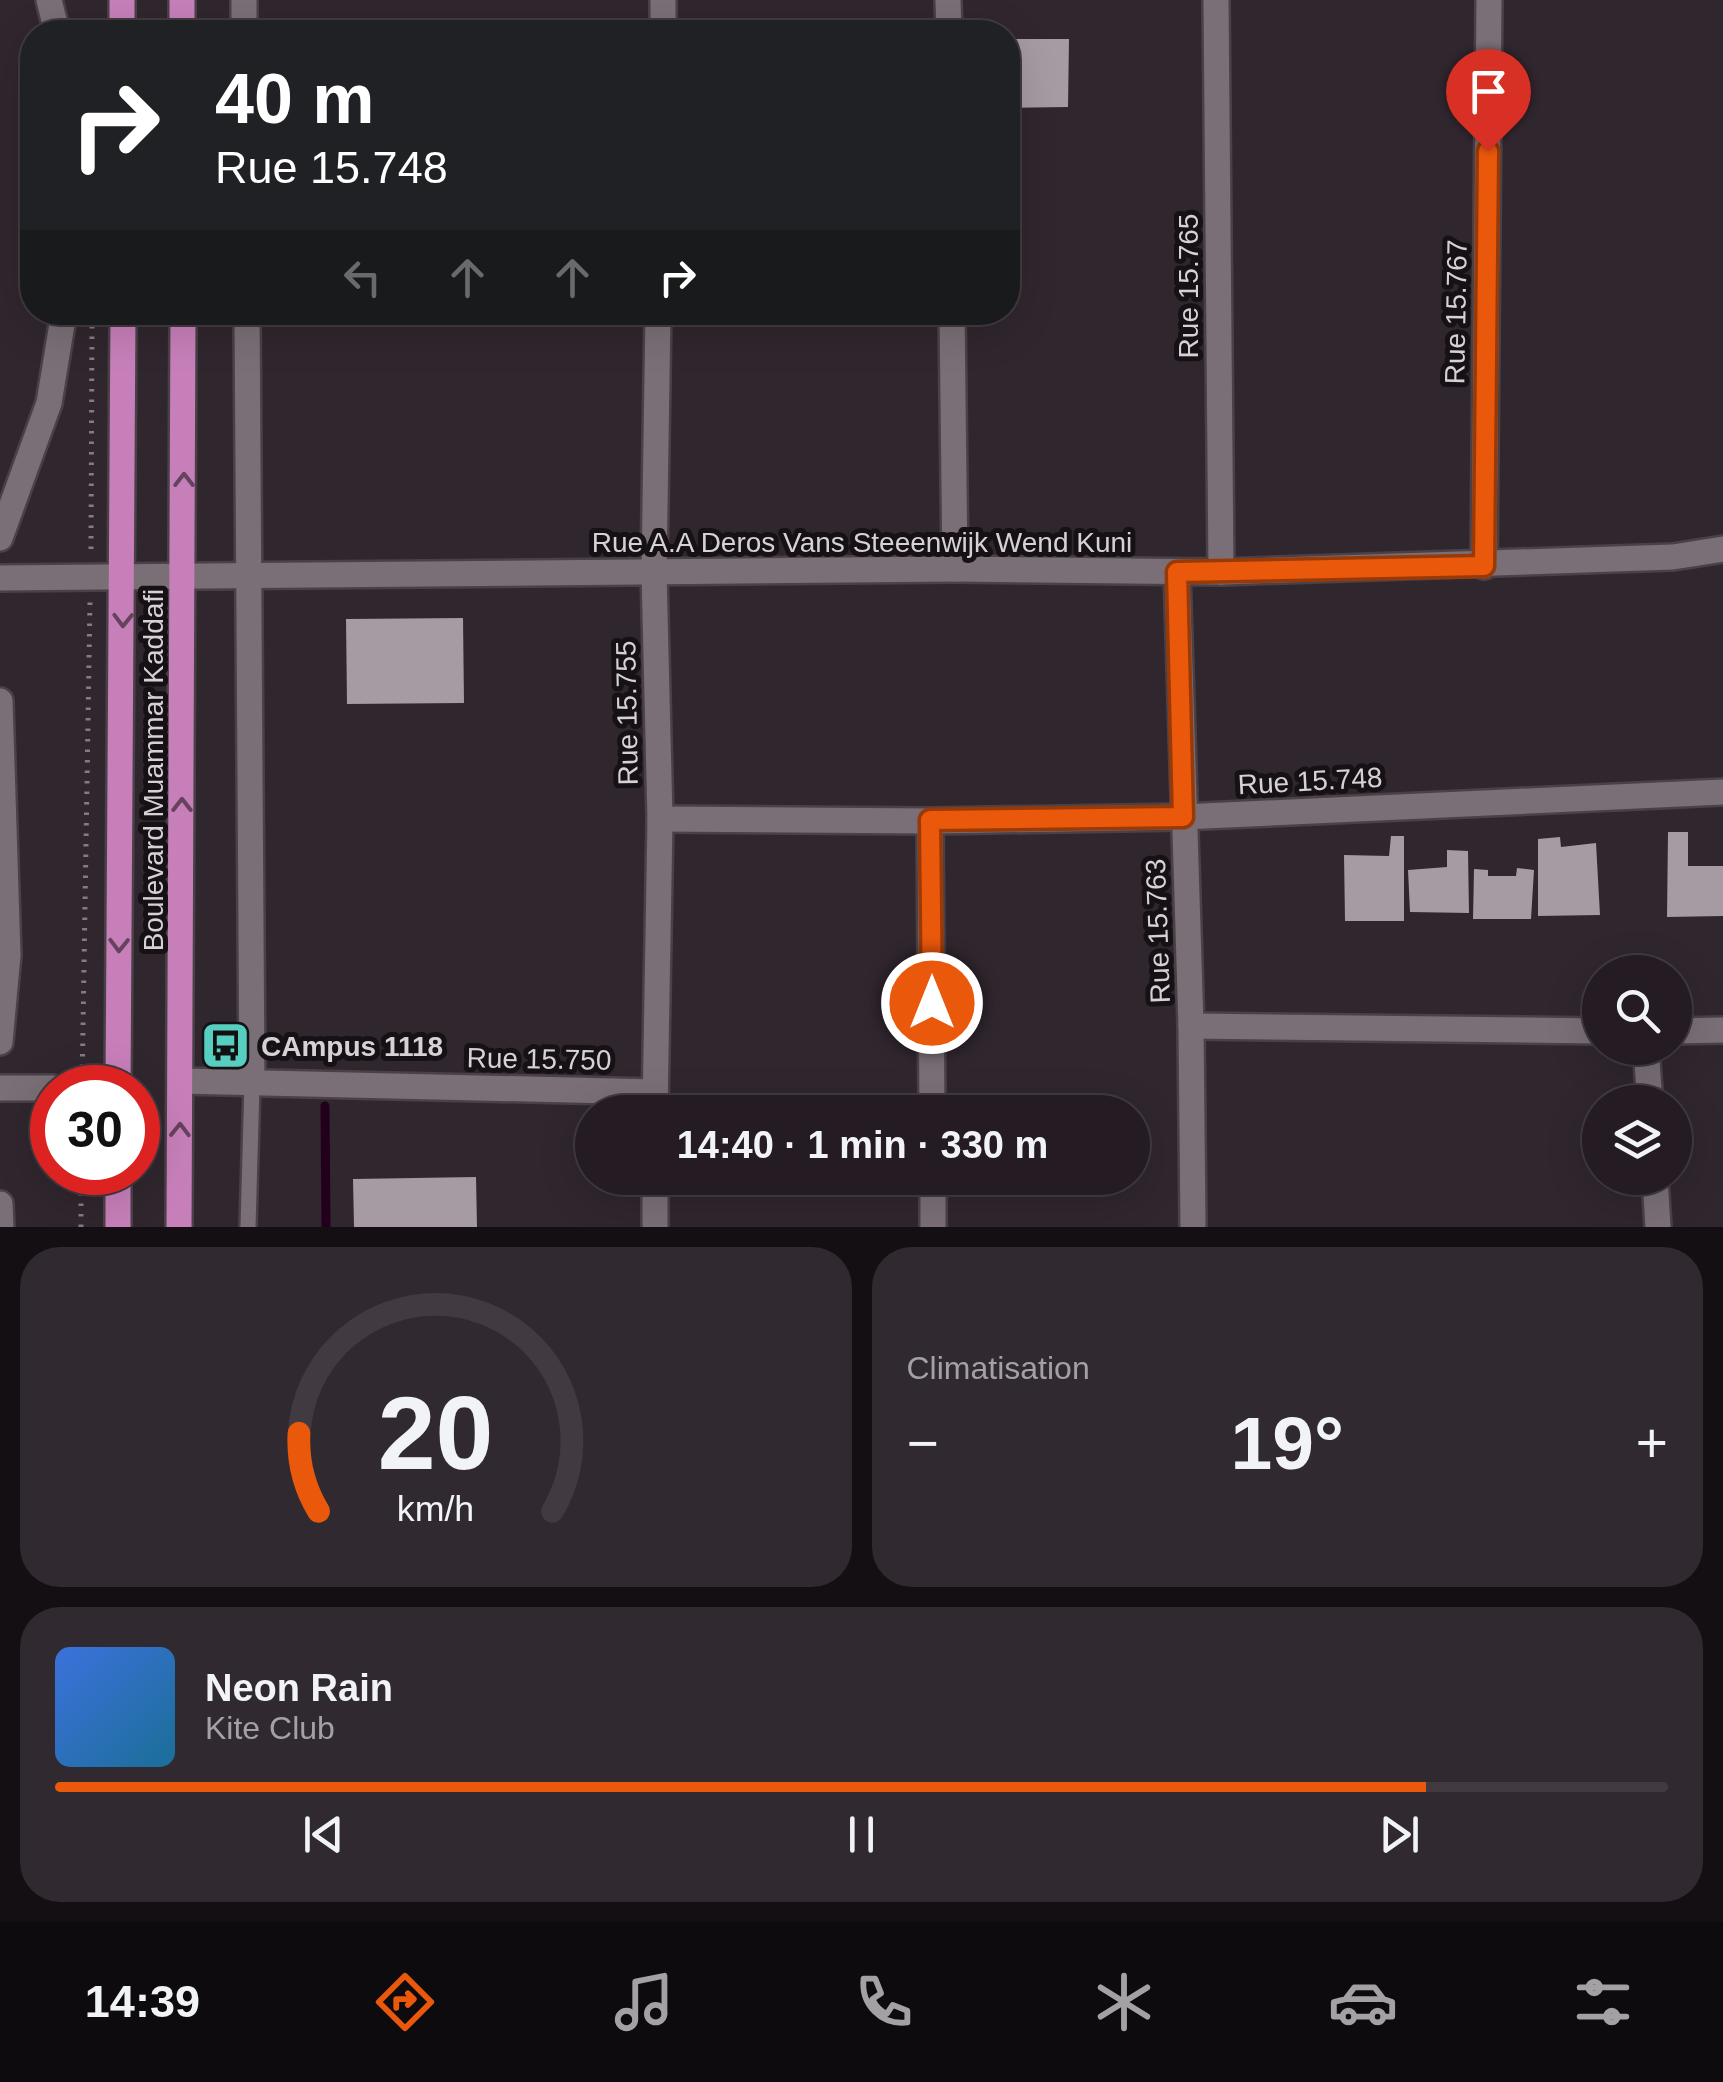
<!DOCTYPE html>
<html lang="fr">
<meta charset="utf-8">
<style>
body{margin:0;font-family:Arial,sans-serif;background:#30292f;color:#f1f3f6;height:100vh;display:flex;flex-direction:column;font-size:38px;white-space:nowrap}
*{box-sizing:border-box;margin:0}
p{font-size:32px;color:#a3a1a5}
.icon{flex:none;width:55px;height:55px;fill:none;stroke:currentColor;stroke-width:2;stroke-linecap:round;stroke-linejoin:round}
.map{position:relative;height:1227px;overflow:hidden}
.panel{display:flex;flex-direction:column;gap:20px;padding:20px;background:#140f13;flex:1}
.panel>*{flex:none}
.top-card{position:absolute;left:20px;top:20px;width:1000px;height:305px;border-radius:40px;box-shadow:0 10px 40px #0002,0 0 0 2px #413a40;background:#202124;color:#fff;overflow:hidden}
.buttons{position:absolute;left:1582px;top:955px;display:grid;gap:20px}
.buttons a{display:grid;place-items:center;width:110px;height:110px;border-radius:50%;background:#241c22;box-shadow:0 10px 40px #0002,0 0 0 2px #413a40;font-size:50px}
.speed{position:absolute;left:30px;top:1065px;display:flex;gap:20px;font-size:50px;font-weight:700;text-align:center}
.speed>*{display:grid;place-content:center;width:130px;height:130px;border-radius:50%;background:#241c22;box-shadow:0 10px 40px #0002,0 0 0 2px #413a40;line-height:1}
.speed .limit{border:15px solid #d22;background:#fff;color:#111}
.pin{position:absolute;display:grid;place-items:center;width:85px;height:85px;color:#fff;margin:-102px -42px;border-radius:50% 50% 50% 0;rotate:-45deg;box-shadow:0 0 10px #0007}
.pin .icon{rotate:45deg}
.me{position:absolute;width:110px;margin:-55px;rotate:0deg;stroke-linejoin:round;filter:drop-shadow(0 0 8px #0008)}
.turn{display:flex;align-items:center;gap:35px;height:210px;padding:0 30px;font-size:45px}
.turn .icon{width:130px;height:130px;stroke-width:2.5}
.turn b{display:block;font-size:70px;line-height:85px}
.lanes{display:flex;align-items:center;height:95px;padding:0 30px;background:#0003;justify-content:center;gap:50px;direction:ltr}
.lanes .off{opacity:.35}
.big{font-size:75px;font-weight:700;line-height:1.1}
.panel .card{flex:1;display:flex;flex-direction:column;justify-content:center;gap:15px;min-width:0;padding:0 35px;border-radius:40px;background:#30292f}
.panel .dial{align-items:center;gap:0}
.dial svg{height:260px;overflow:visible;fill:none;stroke:#413a40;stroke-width:7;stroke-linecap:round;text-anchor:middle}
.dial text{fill:#f1f3f6;stroke:none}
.song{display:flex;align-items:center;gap:30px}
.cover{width:120px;height:120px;border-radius:15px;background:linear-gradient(135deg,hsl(220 70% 55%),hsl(200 70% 35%))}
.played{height:10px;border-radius:5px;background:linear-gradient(90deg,#ea580c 85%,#413a40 85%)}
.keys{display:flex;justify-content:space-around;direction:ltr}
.heat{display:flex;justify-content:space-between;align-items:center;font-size:55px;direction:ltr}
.panel .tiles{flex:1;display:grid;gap:20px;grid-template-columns:1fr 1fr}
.card:last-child{grid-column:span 2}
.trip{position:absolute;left:575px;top:1095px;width:575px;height:100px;border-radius:50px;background:#241c22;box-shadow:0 10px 40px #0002,0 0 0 2px #413a40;font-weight:700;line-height:100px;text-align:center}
.dock{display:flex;height:160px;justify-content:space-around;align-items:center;background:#0e0b0e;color:#a3a1a5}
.dock .icon{width:70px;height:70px}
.dock .active{color:#ea580c}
.dock b{font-size:45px;color:#f1f3f6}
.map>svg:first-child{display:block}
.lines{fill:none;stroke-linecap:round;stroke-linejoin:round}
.stream{stroke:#22001d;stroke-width:9}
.building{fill:#a69aa3}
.service-casing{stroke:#4a4148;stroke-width:20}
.minor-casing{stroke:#4a4148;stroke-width:30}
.primary-casing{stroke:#4a4148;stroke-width:30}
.path{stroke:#847c82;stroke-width:5;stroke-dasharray:2.5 8;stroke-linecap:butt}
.service{stroke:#7a6f77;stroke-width:15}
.minor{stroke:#7a6f77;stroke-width:25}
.primary{stroke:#c77fb9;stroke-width:25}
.oneway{stroke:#65425e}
.route-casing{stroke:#983908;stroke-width:25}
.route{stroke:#ea580c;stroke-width:18}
.labels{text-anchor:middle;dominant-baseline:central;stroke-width:10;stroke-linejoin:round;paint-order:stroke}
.street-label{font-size:28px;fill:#d7d1d5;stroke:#151114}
.poi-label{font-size:28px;font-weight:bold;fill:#d7d1d5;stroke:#151114;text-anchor:start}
</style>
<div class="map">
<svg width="1723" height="1227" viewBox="0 0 1723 1227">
<rect width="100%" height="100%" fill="#30262e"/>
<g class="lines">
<polyline class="stream" points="325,1106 326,1227"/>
</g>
<g class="building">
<polygon points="1008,39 1069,39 1068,107 1008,108"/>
<polygon points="463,618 464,703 347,704 346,619"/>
<polygon points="1668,832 1688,832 1688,866 1723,866 1723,916 1667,917"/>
<polygon points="1391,836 1404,836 1404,921 1345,921 1344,855 1389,856"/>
<polygon points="1560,837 1561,847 1596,843 1600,915 1538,916 1538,839"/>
<polygon points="1447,850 1468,851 1469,913 1410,912 1408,870 1447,867"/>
<polygon points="1517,868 1534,870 1531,919 1473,919 1474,869 1488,870 1488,876 1516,876"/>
<polygon points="476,1177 477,1227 354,1227 353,1179"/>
</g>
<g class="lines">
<defs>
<polyline id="service" points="248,1227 252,1083"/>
<g id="minor">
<polyline points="49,0 57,32"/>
<polyline points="244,0 244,32"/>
<polyline points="948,0 949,32"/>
<polyline points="1216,0 1221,572"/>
<polyline points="663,32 663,0"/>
<polyline points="247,312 252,1083"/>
<polyline points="952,312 955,569"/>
<polyline points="0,538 49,403 64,312"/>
<polyline points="1484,566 1489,0"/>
<polyline points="1177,572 1191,1026 1193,1227"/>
<polyline points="0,578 955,569 1221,572 1673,557 1723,549"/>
<polyline points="0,701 8,955 0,1042"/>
<polyline points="660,819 930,821 1183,817 1723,792"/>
<polyline points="930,821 932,1112"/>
<polyline points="1191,1026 1600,1031"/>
<polyline points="1675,1031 1723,1030"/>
<polyline points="1646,1048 1650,1102"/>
<polyline points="181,1081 655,1092"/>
<polyline points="0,1088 52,1088"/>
<polyline points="655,1112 660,819 654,572 658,312"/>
<polyline points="655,1178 655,1227"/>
<polyline points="933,1178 933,1227"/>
<polyline points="1655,1178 1658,1227"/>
<polyline points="0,1204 1,1227"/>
</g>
<g id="primary">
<polyline points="122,0 122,32"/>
<polyline points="182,0 182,32"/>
<polyline points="118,1088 123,312"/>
<polyline points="118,1227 118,1172"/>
<polyline points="179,1227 183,312"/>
</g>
</defs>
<use href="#service" class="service-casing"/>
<use href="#minor" class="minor-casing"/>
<use href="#primary" class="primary-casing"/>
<g class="path">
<polyline points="91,549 92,320"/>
<polyline points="82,1088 90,600"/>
<polyline points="81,1227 81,1172"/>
</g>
<use href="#service" class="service"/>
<use href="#minor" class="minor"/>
<use href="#primary" class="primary"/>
</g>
<defs><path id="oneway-chevron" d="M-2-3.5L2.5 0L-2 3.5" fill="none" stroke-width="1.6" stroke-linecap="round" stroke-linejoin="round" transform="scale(2.5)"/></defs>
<g class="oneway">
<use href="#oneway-chevron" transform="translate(184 480) rotate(-90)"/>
<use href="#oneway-chevron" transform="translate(123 620) rotate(91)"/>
<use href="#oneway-chevron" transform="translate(182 805) rotate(-90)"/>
<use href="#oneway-chevron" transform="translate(119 945) rotate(91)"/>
<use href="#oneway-chevron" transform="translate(180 1130) rotate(-89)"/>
</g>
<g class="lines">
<defs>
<polyline id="route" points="932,1003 930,820 1183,817 1177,572 1484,566 1488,151"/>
</defs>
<use href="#route" class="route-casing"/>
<use href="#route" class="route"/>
</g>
<defs>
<symbol id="bus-square" viewBox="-11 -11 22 22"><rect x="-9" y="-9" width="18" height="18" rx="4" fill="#58cec0" stroke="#151114"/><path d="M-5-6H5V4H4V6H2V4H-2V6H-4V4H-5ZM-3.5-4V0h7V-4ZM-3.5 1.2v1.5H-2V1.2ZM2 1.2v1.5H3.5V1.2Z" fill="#111"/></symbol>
</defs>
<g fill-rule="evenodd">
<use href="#bus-square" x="198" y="1018" width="55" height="55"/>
</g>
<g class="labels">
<g class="street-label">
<text transform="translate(1188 286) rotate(-90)">Rue 15.765</text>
<text transform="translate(1456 312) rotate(-89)">Rue 15.767</text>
<text x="862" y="542">Rue A.A Deros Vans Steeenwijk Wend Kuni</text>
<text transform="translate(627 713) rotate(-91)">Rue 15.755</text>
<text transform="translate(153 770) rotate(-90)">Boulevard Muammar Kaddafi</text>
<text transform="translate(1310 781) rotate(-3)">Rue 15.748</text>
<text transform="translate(1158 931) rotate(-92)">Rue 15.763</text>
<text transform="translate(539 1059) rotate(1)">Rue 15.750</text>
</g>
<g class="poi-label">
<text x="261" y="1046">CAmpus 1118</text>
</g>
</g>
</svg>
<div class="buttons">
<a><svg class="icon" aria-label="search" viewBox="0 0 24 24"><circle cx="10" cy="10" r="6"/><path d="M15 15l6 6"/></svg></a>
<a><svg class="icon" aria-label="layers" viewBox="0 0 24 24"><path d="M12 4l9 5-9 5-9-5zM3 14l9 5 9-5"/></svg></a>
</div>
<div class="speed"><div class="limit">30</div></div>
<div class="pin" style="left:1488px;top:151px;background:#d93025"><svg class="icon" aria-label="arrive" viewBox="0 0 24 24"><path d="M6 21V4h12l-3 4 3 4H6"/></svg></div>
<svg class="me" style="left:932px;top:1003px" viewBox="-20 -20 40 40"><circle r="17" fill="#ea580c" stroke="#fff" stroke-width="3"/><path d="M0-11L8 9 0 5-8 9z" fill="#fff"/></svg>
<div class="trip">14:40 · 1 min · 330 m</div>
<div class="top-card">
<div class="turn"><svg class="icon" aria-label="right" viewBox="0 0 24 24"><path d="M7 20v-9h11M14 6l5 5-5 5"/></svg><div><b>40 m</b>Rue 15.748</div></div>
<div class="lanes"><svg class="icon off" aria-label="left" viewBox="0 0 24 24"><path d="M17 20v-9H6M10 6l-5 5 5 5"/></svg><svg class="icon off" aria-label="ahead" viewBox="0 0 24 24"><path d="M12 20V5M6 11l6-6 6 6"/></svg><svg class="icon off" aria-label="ahead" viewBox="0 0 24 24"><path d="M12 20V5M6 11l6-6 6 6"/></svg><svg class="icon" aria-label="right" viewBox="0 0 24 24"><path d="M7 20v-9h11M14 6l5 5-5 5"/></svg></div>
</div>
</div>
<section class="panel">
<div class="tiles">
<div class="card dial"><svg viewBox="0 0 100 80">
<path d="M14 69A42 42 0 1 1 86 69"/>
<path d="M14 69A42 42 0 0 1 8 45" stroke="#ea580c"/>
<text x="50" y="56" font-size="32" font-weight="700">20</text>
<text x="50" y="72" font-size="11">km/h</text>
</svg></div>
<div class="card"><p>Climatisation</p>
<div class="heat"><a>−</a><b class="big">19°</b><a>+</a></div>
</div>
<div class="card">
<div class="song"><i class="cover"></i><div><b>Neon Rain</b><p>Kite Club</p></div></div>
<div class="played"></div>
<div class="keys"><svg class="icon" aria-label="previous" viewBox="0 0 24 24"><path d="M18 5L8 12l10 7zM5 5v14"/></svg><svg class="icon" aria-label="pause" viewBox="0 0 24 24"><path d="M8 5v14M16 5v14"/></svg><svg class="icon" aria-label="next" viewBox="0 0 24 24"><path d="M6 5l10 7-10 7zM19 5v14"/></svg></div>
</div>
</div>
</section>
<nav class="dock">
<b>14:39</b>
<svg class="icon active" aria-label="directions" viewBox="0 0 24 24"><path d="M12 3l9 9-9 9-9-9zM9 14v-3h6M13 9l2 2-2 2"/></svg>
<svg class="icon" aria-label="music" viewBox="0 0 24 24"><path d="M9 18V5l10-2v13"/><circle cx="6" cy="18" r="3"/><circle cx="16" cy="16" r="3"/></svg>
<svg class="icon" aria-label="phone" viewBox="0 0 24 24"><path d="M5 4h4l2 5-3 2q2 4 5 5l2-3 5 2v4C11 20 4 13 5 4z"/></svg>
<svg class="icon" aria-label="climate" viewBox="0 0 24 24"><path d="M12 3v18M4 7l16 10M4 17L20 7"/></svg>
<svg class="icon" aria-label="car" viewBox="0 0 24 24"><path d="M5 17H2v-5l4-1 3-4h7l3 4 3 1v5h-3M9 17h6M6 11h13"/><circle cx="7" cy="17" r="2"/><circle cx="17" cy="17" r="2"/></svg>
<svg class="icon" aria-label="filters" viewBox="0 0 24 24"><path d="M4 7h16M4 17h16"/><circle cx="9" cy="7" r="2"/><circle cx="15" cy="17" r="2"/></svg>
</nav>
